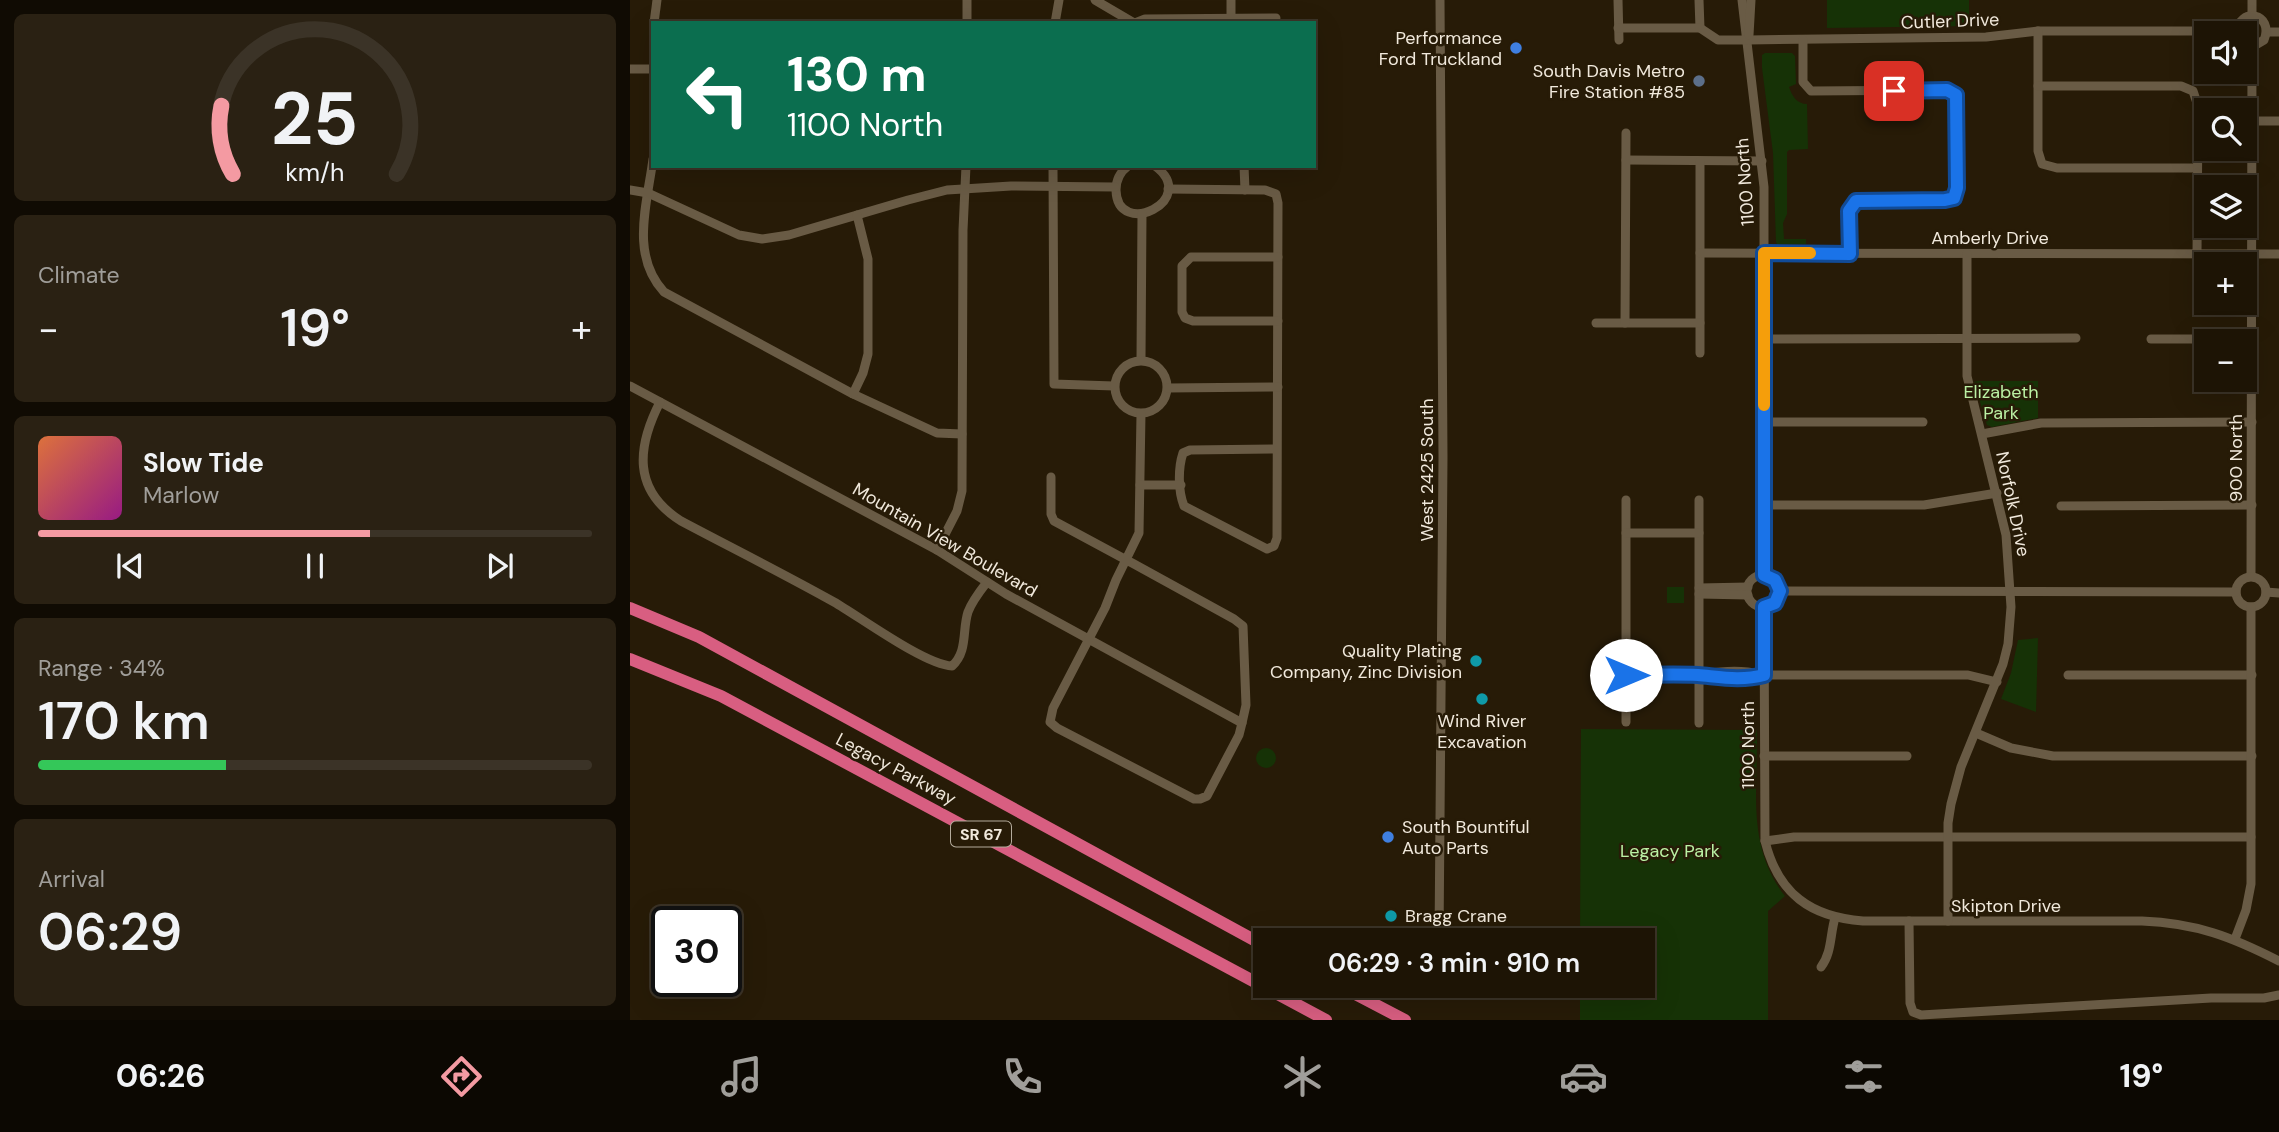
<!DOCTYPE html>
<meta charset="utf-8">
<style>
body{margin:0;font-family:"DM Sans",sans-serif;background:#2a2113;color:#f1f3f6;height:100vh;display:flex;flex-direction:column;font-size:26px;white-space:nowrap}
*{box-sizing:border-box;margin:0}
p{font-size:23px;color:#a09e9a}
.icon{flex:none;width:38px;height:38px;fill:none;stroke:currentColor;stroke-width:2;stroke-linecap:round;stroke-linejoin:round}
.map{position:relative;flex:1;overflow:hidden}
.drawer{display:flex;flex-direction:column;gap:14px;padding:14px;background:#100b03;width:630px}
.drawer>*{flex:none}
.guide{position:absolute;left:21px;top:21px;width:665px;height:147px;border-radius:0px;box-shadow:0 7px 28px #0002,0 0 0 2px #3b3327;background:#0b6e4f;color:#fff;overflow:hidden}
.controls{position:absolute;left:1564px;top:21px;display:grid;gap:14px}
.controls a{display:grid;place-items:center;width:63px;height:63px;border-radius:0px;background:#1d1405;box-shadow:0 7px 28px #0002,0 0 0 2px #3b3327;font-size:35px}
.speed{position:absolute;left:21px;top:906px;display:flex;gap:14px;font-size:35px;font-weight:700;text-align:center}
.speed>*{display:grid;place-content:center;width:91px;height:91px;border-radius:50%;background:#1d1405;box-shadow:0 7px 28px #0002,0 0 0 2px #3b3327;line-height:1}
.speed .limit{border:4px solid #111;border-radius:10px;background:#fff;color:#111}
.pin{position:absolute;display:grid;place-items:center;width:60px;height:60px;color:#fff;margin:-30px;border-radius:14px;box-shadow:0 4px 10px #0006}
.me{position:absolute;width:77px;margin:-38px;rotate:90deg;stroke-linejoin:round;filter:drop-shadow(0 0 5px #0008)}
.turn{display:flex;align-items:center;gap:24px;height:147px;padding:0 21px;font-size:32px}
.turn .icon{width:91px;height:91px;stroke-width:2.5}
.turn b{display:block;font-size:49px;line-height:60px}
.big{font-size:52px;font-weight:600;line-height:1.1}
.drawer .card{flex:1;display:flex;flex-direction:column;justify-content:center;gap:10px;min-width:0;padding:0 24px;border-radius:10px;background:#2a2113}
.drawer .dial{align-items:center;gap:0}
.dial svg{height:182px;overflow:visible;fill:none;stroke:#3b3327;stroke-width:7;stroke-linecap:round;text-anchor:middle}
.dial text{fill:#f1f3f6;stroke:none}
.song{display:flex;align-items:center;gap:21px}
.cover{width:84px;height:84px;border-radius:10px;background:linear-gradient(135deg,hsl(20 70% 55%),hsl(310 70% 35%))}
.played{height:7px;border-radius:4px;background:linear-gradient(90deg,#f49aa2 60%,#3b3327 60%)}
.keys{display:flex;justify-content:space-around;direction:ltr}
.heat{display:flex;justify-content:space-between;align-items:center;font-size:38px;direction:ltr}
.charge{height:10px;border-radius:5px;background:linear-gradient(90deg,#34c759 34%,#3b3327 0)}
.trip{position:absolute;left:623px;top:928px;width:402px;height:70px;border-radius:0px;background:#1d1405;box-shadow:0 7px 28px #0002,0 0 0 2px #3b3327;font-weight:600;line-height:70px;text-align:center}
.tabs{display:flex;height:112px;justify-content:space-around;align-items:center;background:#0c0802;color:#a09e9a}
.tabs .icon{width:49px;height:49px}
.tabs .on{color:#f49aa2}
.tabs b{font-size:32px;color:#f1f3f6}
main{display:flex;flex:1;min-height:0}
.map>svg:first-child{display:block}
.green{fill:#163206}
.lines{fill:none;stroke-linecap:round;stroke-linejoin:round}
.minor{stroke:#695b45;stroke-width:9}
.highway{stroke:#d85e81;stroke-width:12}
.route-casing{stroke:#114b97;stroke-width:18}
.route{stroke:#1a73e8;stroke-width:12}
.slow{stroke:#f59e0b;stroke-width:12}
.shop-dot{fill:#3f7fe0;stroke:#271b07;stroke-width:2.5}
.service-dot{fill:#5c6f8a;stroke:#271b07;stroke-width:2.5}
.culture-dot{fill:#0f9aa8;stroke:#271b07;stroke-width:2.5}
.labels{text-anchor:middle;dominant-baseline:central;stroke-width:5;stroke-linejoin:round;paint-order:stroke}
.shield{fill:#271b07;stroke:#b4ab9c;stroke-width:2}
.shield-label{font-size:16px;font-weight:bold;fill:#f1e9dc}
.street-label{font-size:18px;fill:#f1e9dc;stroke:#271b07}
.poi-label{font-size:18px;fill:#f1e9dc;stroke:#271b07;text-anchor:end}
.park-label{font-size:18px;fill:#bbf1a4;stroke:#271b07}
</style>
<main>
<section class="drawer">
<div class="card dial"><svg viewBox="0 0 100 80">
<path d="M14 69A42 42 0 1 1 86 69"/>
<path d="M14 69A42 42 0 0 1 9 39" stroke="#f49aa2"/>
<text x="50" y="56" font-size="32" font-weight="700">25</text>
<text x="50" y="72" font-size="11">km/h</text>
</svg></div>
<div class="card"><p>Climate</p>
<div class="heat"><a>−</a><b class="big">19°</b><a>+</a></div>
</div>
<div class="card">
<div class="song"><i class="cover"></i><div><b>Slow Tide</b><p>Marlow</p></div></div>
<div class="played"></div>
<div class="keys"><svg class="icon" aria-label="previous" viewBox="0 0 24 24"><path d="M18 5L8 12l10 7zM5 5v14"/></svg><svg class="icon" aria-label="pause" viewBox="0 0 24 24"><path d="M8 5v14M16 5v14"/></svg><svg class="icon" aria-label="next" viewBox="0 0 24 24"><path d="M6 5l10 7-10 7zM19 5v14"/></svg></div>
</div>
<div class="card"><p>Range · 34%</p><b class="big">170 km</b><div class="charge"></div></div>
<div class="card"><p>Arrival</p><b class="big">06:29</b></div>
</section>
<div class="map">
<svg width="1649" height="1020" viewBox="0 0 1649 1020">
<rect width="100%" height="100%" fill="#271b07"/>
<g class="green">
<polygon points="1197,0 1339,0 1339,26 1197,28"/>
<path d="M1135 53H1162L1165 56 1166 84 1159 87C1162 96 1167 104 1177 104L1178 149 1159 150 1157 152V214L1153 223 1154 239H1176V244H1147L1146 242 1143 153 1132 68V55Z"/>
<polygon points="1348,381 1408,381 1408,418 1362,427 1357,425 1344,382"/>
<rect x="1037" y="587" width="17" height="16"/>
<polygon points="1408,638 1406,712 1371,699 1381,673 1388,640"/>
<path d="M951 729 1127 730C1128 789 1116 846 1155 896L1138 911V1020H950V985H1013V940H950Z"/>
<circle cx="636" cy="758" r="10"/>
</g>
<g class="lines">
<g class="minor">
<polyline points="465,0 504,23"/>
<polyline points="988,0 989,40"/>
<polyline points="1069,0 1070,28"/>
<polyline points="1112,0 1134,187 1134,575"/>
<polyline points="1622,0 1622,16"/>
<polyline points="601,18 601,0"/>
<polyline points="24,23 27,0"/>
<polyline points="337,23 337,0"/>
<polyline points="425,23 429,0"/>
<polyline points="505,23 515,19 646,18"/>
<polyline points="988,28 1070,28 1088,40 1118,40 1356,37 1408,31 1607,31"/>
<polyline points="1408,31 1408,151 1412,164 1427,168 1567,168"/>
<polyline points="1637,32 1649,32"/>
<path d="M1607 33C1608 6 1645 13 1634 40L1622 47 1615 45"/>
<polyline points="1119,35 1121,0"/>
<polyline points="1173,40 1173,82 1181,91 1317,90 1325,93 1327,98 1327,188 1324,198 1226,201 1219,211 1220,254"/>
<polyline points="0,69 23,69"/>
<polyline points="1408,86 1551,86 1563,91 1568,106 1567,254"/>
<polyline points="1622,121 1649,121"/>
<path d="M23 159C17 205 0 255 34 292L223 394 307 433 332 434"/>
<polyline points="996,160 1132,161"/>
<polyline points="1070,161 1070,353"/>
<polyline points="423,166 424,384 484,386"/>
<path d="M498 166C490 172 486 180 486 190 487 240 571 200 525 166"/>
<polyline points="614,166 615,190"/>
<path d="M538 189 635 190 646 194 648 203 647 538 644 546 637 549 554 506C548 491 548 468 553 453L560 450 647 449"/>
<polyline points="0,190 18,193 109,235 132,239 159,235 278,200 317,190 381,186 485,187"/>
<polyline points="1070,253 1649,254"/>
<polyline points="648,257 561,257 552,266 552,312 555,318 563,321 648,321"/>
<polyline points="966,323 1070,323"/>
<polyline points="995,323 996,133"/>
<polyline points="1134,339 1446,338"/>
<polyline points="1521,339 1622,339"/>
<polyline points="511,360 512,214"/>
<circle cx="511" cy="387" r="26"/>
<polyline points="0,386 307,550 376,594 612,723"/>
<polyline points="538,388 648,387"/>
<polyline points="223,394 233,373 238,354 238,259 227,215"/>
<path d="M30 402C7 447 2 490 51 521 102 548 154 574 204 602 230 617 295 665 322 666 338 652 332 630 338 612 342 601 350 591 357 582"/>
<polyline points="1134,422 1293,422"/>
<polyline points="1352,434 1411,423 1622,422"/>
<polyline points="421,477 421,514 424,521 489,556 504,564 604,619 613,626 616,705 612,723 609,735 577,796 570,799 564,799 427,728 420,722 423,708 475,608 486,580 509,533 511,414"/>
<polyline points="510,485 551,485"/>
<polyline points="996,500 996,722"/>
<polyline points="1069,500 1069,723"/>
<polyline points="1134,505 1294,505 1367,493"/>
<polyline points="1431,506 1622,505"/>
<polyline points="996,533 1069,533"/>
<polyline points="307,550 327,511 332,491 333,230 336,166"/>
<circle cx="1133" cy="591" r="16"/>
<polyline points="1621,576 1622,47"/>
<circle cx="1621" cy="592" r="15"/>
<polyline points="1069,588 1118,587"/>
<polyline points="1150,591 1606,592"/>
<polyline points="1636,592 1649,593"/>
<polyline points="1069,594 1118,595"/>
<path d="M1134 607 1135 841C1148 894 1181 917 1233 921H1512C1566 923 1602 937 1649 961"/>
<path d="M1075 674C1092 671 1113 670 1130 674"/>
<path d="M996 675C1020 675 1044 674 1068 676 1091 677 1111 681 1134 675H1338L1367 682"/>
<polyline points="1438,675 1622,675"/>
<polyline points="1346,733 1381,748 1423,756 1622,756"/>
<polyline points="1134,756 1277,756"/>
<polyline points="1135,841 1164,837 1621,837"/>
<polyline points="1279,921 1280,1003 1283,1012 1291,1015 1581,998 1634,998 1649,995"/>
<polyline points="1318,921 1318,823 1321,804 1331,767 1373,664 1378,644 1381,607 1376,535 1337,376 1337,254"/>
<polyline points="1605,939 1616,910 1621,884 1621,607"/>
<polyline points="809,940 813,457 810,0"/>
<path d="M1191 967C1202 953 1200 934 1205 918"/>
</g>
<g class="highway">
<polyline points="0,608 69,637 635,946"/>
<polyline points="0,659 91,696 696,1020"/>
<polyline points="708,985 775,1020"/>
</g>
</g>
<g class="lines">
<defs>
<path id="route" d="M996 675C1020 675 1044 674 1068 675 1091 677 1111 681 1134 675V607L1145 603 1150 591 1145 580 1134 575V253L1220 254 1219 211 1226 201 1315 200 1324 198 1327 188 1326 95 1317 90 1264 91"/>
</defs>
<use href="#route" class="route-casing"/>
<use href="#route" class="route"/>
<polyline class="slow" points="1134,405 1134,253 1180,253"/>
</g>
<g class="shop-dot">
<circle cx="886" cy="48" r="7"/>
<circle cx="758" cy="837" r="7"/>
</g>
<circle class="service-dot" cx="1069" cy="81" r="7"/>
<g class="culture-dot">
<circle cx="846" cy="661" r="7"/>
<circle cx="852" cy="699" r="7"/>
<circle cx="761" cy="916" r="7"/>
</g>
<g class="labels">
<rect class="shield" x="321" y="821.5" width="60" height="25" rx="5"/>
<g class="shield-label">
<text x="351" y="834">SR 67</text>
</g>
<g class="street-label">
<text transform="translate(1320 21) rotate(-2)">Cutler Drive</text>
<text transform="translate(1115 182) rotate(-94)">1100 North</text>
<text x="1360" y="238">Amberly Drive</text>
<text transform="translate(1606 458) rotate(-90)">900 North</text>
<text transform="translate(797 470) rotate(-90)">West 2425 South</text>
<text transform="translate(1383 504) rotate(78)">Norfolk Drive</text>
<text transform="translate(315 540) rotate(30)">Mountain View Boulevard</text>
<text transform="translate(1118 745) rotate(-90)">1100 North</text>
<text transform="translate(266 769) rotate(28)">Legacy Parkway</text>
<text x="1376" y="906">Skipton Drive</text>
</g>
<g class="poi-label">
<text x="872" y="38">Performance<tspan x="872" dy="21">Ford Truckland</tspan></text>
<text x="1055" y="71">South Davis Metro<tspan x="1055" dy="21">Fire Station #85</tspan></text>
<text x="832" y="651">Quality Plating<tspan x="832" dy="21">Company, Zinc Division</tspan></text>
<text x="852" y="721" text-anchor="middle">Wind River<tspan x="852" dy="21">Excavation</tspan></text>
<text x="772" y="827" text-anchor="start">South Bountiful<tspan x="772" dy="21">Auto Parts</tspan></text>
<text x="775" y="916" text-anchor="start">Bragg Crane</text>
</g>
<g class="park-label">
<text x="1371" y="392">Elizabeth<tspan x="1371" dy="21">Park</tspan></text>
<text x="1040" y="851">Legacy Park</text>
</g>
</g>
</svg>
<div class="controls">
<a><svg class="icon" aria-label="sound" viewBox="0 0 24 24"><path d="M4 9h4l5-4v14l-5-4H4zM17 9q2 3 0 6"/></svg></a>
<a><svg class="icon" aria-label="search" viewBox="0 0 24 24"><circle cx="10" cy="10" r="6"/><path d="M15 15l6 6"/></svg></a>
<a><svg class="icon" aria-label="layers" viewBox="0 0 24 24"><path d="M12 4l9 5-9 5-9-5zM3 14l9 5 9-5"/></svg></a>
<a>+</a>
<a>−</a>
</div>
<div class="speed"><div class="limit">30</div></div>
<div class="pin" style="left:1264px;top:91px;background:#d93025"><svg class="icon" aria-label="arrive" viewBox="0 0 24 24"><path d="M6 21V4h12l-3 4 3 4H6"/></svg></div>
<svg class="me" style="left:996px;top:675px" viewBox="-20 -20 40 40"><circle r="19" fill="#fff"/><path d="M0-13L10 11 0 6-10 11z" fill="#1a73e8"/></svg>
<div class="trip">06:29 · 3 min · 910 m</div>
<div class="guide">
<div class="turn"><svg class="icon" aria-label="left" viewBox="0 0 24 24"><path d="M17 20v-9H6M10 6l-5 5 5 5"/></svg><div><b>130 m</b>1100 North</div></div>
</div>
</div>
</main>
<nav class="tabs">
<b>06:26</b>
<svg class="icon on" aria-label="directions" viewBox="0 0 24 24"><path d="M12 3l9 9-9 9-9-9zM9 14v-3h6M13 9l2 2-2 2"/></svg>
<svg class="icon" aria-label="music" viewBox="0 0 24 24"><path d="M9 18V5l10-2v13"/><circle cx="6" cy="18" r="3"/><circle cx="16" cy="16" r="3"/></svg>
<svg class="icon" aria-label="phone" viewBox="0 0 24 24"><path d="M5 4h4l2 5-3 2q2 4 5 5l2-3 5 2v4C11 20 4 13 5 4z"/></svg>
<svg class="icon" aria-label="climate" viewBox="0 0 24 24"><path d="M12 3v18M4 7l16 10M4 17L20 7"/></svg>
<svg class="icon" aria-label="car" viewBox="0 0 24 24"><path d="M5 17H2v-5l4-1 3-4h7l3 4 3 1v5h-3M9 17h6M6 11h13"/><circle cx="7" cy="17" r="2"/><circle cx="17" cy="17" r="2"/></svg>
<svg class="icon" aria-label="filters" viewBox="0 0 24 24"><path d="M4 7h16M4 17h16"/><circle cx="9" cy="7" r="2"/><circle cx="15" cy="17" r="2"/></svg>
<b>19°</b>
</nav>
